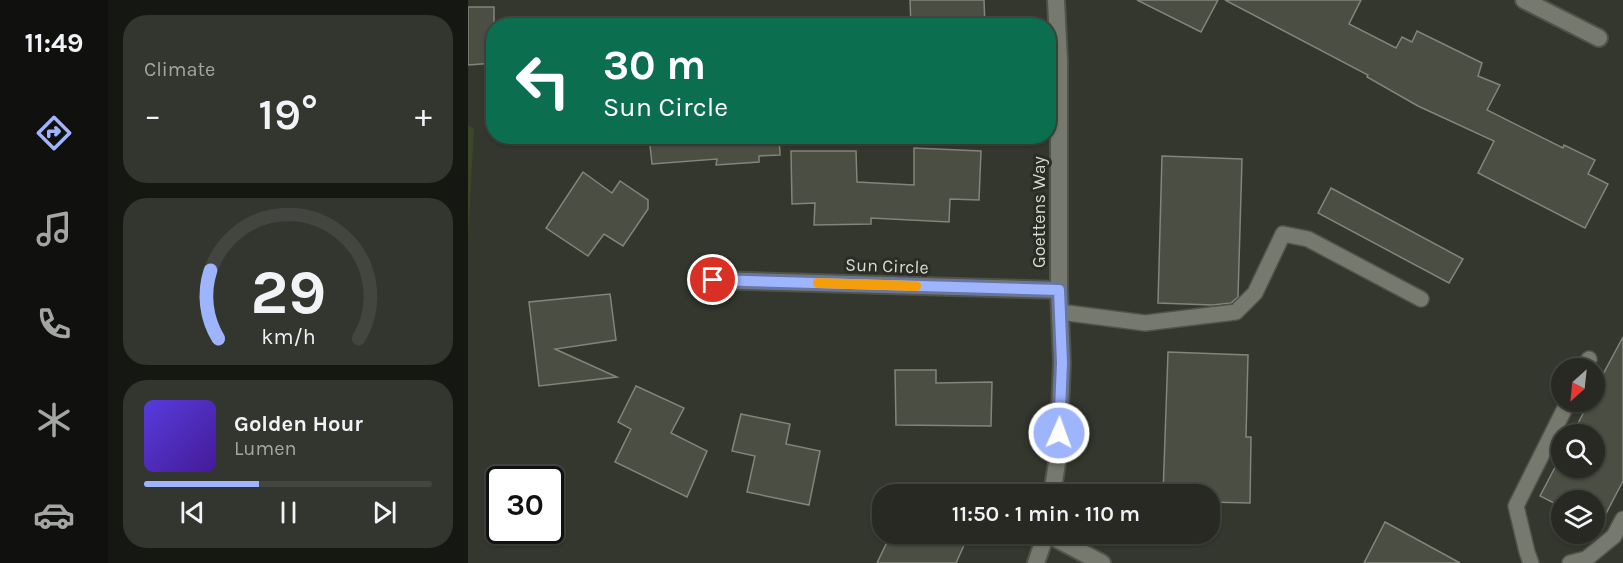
<!DOCTYPE html>
<meta charset="utf-8">
<style>
body{margin:0;font-family:Karla,sans-serif;background:#33352f;color:#f1f3f6;height:100vh;display:flex;flex-direction:column;font-size:22px;white-space:nowrap}
*{box-sizing:border-box;margin:0}
p{font-size:20px;color:#a4a6a5}
.icon{flex:none;width:33px;height:33px;fill:none;stroke:currentColor;stroke-width:2;stroke-linecap:round;stroke-linejoin:round}
.map{position:relative;flex:1;overflow:hidden}
.panel{display:flex;flex-direction:column;gap:15px;padding:15px;background:#151713;width:360px}
.panel>*{flex:none}
.banner{position:absolute;left:18px;top:18px;width:570px;height:126px;border-radius:24px;box-shadow:0 2px 4px #0004,0 0 0 2px #434540;background:#0b6e4f;color:#fff;overflow:hidden}
.needle{width:39px;rotate:207deg}
.fabs{position:absolute;left:1083px;top:358px;display:grid;gap:12px}
.fabs a{display:grid;place-items:center;width:54px;height:54px;border-radius:50%;background:#272922;box-shadow:0 2px 4px #0004,0 0 0 2px #434540;font-size:30px}
.speed{position:absolute;left:18px;top:466px;display:flex;gap:12px;font-size:30px;font-weight:700;text-align:center}
.speed>*{display:grid;place-content:center;width:78px;height:78px;border-radius:50%;background:#272922;box-shadow:0 2px 4px #0004,0 0 0 2px #434540;line-height:1}
.speed .limit{border:3px solid #111;border-radius:9px;background:#fff;color:#111}
.pin{position:absolute;display:grid;place-items:center;width:51px;height:51px;color:#fff;margin:-26px;border:3px solid #fff;border-radius:50%;box-shadow:0 2px 6px #0007}
.me{position:absolute;width:66px;margin:-33px;rotate:2deg;stroke-linejoin:round;filter:drop-shadow(0 0 4px #0008)}
.turn{display:flex;align-items:center;gap:21px;height:126px;padding:0 18px;font-size:27px}
.turn .icon{width:78px;height:78px;stroke-width:2.5}
.turn b{display:block;font-size:42px;line-height:51px}
.big{font-size:45px;font-weight:600;line-height:1.1}
.panel .card{flex:1;display:flex;flex-direction:column;justify-content:center;gap:9px;min-width:0;padding:0 21px;border-radius:24px;background:#33352f}
.panel .dial{align-items:center;gap:0}
.dial svg{height:156px;overflow:visible;fill:none;stroke:#434540;stroke-width:7;stroke-linecap:round;text-anchor:middle}
.dial text{fill:#f1f3f6;stroke:none}
.song{display:flex;align-items:center;gap:18px}
.cover{width:72px;height:72px;border-radius:9px;background:linear-gradient(135deg,hsl(250 70% 55%),hsl(260 70% 35%))}
.played{height:6px;border-radius:3px;background:linear-gradient(90deg,#9eb4fd 40%,#434540 40%)}
.keys{display:flex;justify-content:space-around;direction:ltr}
.heat{display:flex;justify-content:space-between;align-items:center;font-size:33px;direction:ltr}
.trip{position:absolute;left:404px;top:484px;width:348px;height:60px;border-radius:24px;background:#272922;box-shadow:0 2px 4px #0004,0 0 0 2px #434540;font-weight:600;line-height:60px;text-align:center}
main{display:flex;flex:1;min-height:0}
.menu{display:flex;flex-direction:column;width:108px;justify-content:space-around;align-items:center;background:#10100e;color:#a4a6a5}
.menu .icon{width:42px;height:42px}
.menu .active{color:#9eb4fd}
.menu b{font-size:27px;color:#f1f3f6}
.map>svg:first-child{display:block}
.green{fill:#3e4629}
.building{fill:#4a4e43;stroke:#82857a;stroke-width:1.5}
.lines{fill:none;stroke-linecap:round;stroke-linejoin:round}
.service-casing{stroke:#50534a;stroke-width:18}
.minor-casing{stroke:#50534a;stroke-width:20}
.service{stroke:#767a6e;stroke-width:15}
.minor{stroke:#767a6e;stroke-width:16}
.route-casing{stroke:#6775a4;stroke-width:15}
.route{stroke:#9eb4fd;stroke-width:10}
.slow{stroke:#f59e0b;stroke-width:10}
.labels{text-anchor:middle;dominant-baseline:central;stroke-width:6;stroke-linejoin:round;paint-order:stroke}
.street-label{font-size:18px;fill:#d7d9d2;stroke:#2a2d23}
</style>
<main>
<nav class="menu">
<b>11:49</b>
<svg class="icon active" aria-label="directions" viewBox="0 0 24 24"><path d="M12 3l9 9-9 9-9-9zM9 14v-3h6M13 9l2 2-2 2"/></svg>
<svg class="icon" aria-label="music" viewBox="0 0 24 24"><path d="M9 18V5l10-2v13"/><circle cx="6" cy="18" r="3"/><circle cx="16" cy="16" r="3"/></svg>
<svg class="icon" aria-label="phone" viewBox="0 0 24 24"><path d="M5 4h4l2 5-3 2q2 4 5 5l2-3 5 2v4C11 20 4 13 5 4z"/></svg>
<svg class="icon" aria-label="climate" viewBox="0 0 24 24"><path d="M12 3v18M4 7l16 10M4 17L20 7"/></svg>
<svg class="icon" aria-label="car" viewBox="0 0 24 24"><path d="M5 17H2v-5l4-1 3-4h7l3 4 3 1v5h-3M9 17h6M6 11h13"/><circle cx="7" cy="17" r="2"/><circle cx="17" cy="17" r="2"/></svg>
</nav>
<section class="panel">
<div class="card"><p>Climate</p>
<div class="heat"><a>−</a><b class="big">19°</b><a>+</a></div>
</div>
<div class="card dial"><svg viewBox="0 0 100 80">
<path d="M14 69A42 42 0 1 1 86 69"/>
<path d="M14 69A42 42 0 0 1 10 34" stroke="#9eb4fd"/>
<text x="50" y="56" font-size="32" font-weight="700">29</text>
<text x="50" y="72" font-size="11">km/h</text>
</svg></div>
<div class="card">
<div class="song"><i class="cover"></i><div><b>Golden Hour</b><p>Lumen</p></div></div>
<div class="played"></div>
<div class="keys"><svg class="icon" aria-label="previous" viewBox="0 0 24 24"><path d="M18 5L8 12l10 7zM5 5v14"/></svg><svg class="icon" aria-label="pause" viewBox="0 0 24 24"><path d="M8 5v14M16 5v14"/></svg><svg class="icon" aria-label="next" viewBox="0 0 24 24"><path d="M6 5l10 7-10 7zM19 5v14"/></svg></div>
</div>
</section>
<div class="map">
<svg width="1155" height="563" viewBox="0 0 1155 563">
<rect width="100%" height="100%" fill="#34372d"/>
<polygon class="green" points="0,125 6,129 0,237"/>
<g class="building">
<polygon points="442,0 516,0 517,26 443,26"/>
<polygon points="669,0 750,0 733,32"/>
<polygon points="757,0 893,0 881,24 928,48 934,37 944,42 949,31 1014,63 1010,76 1032,85 1019,110 1095,148 1096,145 1127,160 1120,174 1140,184 1117,228 1010,173 1026,141 950,106 899,77 900,75"/>
<polygon points="0,7 26,7 26,63 0,65"/>
<polygon points="181,136 311,136 312,155 291,156 291,162 248,165 249,159 184,164"/>
<polygon points="446,148 513,151 511,200 482,199 481,222 403,218 403,224 346,225 347,203 324,204 323,151 388,151 389,182 446,185"/>
<polygon points="694,156 774,159 770,297 763,303 744,305 690,303"/>
<polygon points="115,172 144,193 152,181 180,200 180,209 155,246 136,234 120,256 78,228"/>
<polygon points="863,188 995,259 981,283 850,213"/>
<polygon points="142,294 148,340 87,349 149,377 71,386 61,302"/>
<polygon points="1155,337 1155,481 1131,527 1126,525 1126,501 1094,501 1094,507 1072,496 1094,454 1094,468 1126,468 1126,435 1104,435 1121,402 1126,402 1126,391"/>
<polygon points="700,352 780,355 778,437 783,437 782,503 741,502 741,495 695,495"/>
<polygon points="427,370 468,370 468,383 524,382 523,426 428,425"/>
<polygon points="168,386 216,408 203,433 239,451 219,497 147,462 163,429 150,422"/>
<polygon points="273,414 322,424 318,444 352,451 341,505 279,492 287,456 264,451"/>
<polygon points="917,522 992,563 896,563"/>
<polygon points="423,534 501,534 488,563 409,563"/>
</g>
<g class="lines">
<defs>
<g id="service">
<polyline points="592,312 677,323 768,312 787,293 815,234 840,239 953,299"/>
<polyline points="1116,369 1121,359"/>
<polyline points="1063,563 1059,552 1048,506 1100,402"/>
<polyline points="1102,563 1118,559 1146,536 1155,519"/>
</g>
<g id="minor">
<polyline points="1056,0 1131,38"/>
<polyline points="245,280 591,290"/>
<polyline points="584,495 590,456 594,363 591,290 591,61 588,0"/>
<polyline points="579,534 634,563"/>
<polyline points="568,563 578,534"/>
</g>
</defs>
<use href="#service" class="service-casing"/>
<use href="#minor" class="minor-casing"/>
<use href="#service" class="service"/>
<use href="#minor" class="minor"/>
</g>
<g class="lines">
<defs>
<polyline id="route" points="245,280 591,290 594,363 591,433"/>
</defs>
<use href="#route" class="route-casing"/>
<use href="#route" class="route"/>
<polyline class="slow" points="350,283 448,286"/>
</g>
<g class="labels">
<g class="street-label">
<text transform="translate(571 212) rotate(-90)">Goettens Way</text>
<text transform="translate(419 266) rotate(2)">Sun Circle</text>
</g>
</g>
</svg>
<div class="fabs">
<a><svg class="needle" viewBox="-14 -14 28 28"><path d="M0-13l5 13h-10z" fill="#e53935"/><path d="M0 13l5-13h-10z" fill="#a4a6a5"/></svg></a>
<a><svg class="icon" aria-label="search" viewBox="0 0 24 24"><circle cx="10" cy="10" r="6"/><path d="M15 15l6 6"/></svg></a>
<a><svg class="icon" aria-label="layers" viewBox="0 0 24 24"><path d="M12 4l9 5-9 5-9-5zM3 14l9 5 9-5"/></svg></a>
</div>
<div class="speed"><div class="limit">30</div></div>
<div class="pin" style="left:245px;top:280px;background:#d93025"><svg class="icon" aria-label="arrive" viewBox="0 0 24 24"><path d="M6 21V4h12l-3 4 3 4H6"/></svg></div>
<svg class="me" style="left:591px;top:433px" viewBox="-20 -20 40 40"><circle r="17" fill="#9eb4fd" stroke="#fff" stroke-width="3"/><path d="M0-11L8 9 0 5-8 9z" fill="#fff"/></svg>
<div class="trip">11:50 · 1 min · 110 m</div>
<div class="banner">
<div class="turn"><svg class="icon" aria-label="left" viewBox="0 0 24 24"><path d="M17 20v-9H6M10 6l-5 5 5 5"/></svg><div><b>30 m</b>Sun Circle</div></div>
</div>
</div>
</main>
